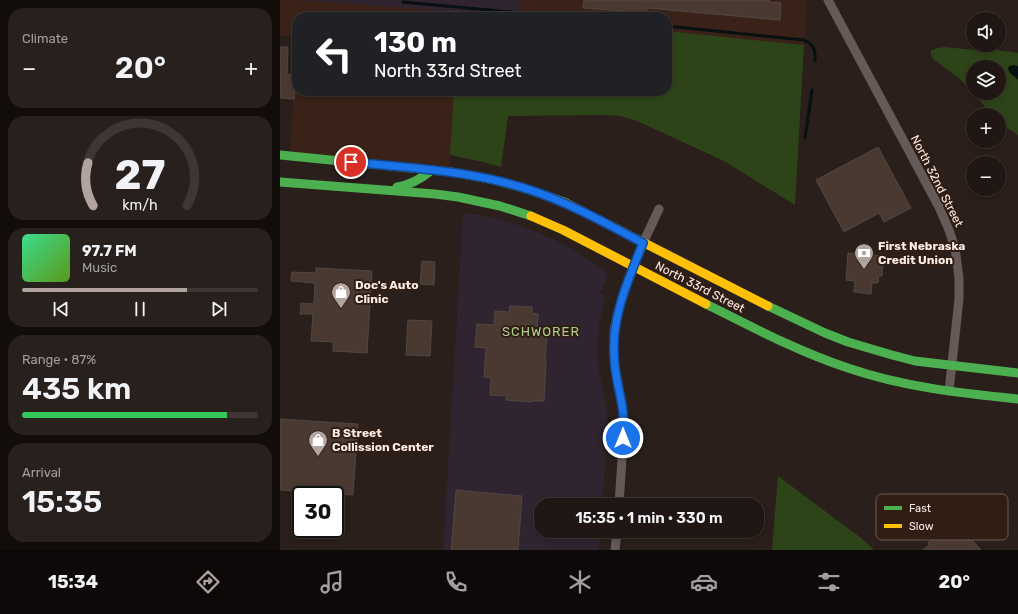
<!DOCTYPE html>
<meta charset="utf-8">
<style>
body{margin:0;font-family:Rubik,sans-serif;background:#28201d;color:#f1f3f6;height:100vh;display:flex;flex-direction:column;font-size:15px;white-space:nowrap}
*{box-sizing:border-box;margin:0}
p{font-size:13px;color:#a29fa0}
.icon{flex:none;width:22px;height:22px;fill:none;stroke:currentColor;stroke-width:2;stroke-linecap:round;stroke-linejoin:round}
.map{position:relative;flex:1;overflow:hidden}
.side{display:flex;flex-direction:column;gap:8px;padding:8px;background:#120d0b;width:280px}
.side>*{flex:none}
.guide{position:absolute;left:12px;top:12px;width:380px;height:84px;border-radius:16px;box-shadow:0 2px 6px #0003,0 0 0 1px #3d3634;background:#202124;color:#fff;overflow:hidden}
.controls{position:absolute;left:686px;top:12px;display:grid;gap:8px}
.controls a{display:grid;place-items:center;width:40px;height:40px;border-radius:50%;background:#201714;box-shadow:0 2px 6px #0003,0 0 0 1px #3d3634;font-size:20px}
.speed{position:absolute;left:12px;top:486px;display:flex;gap:8px;font-size:20px;font-weight:700;text-align:center}
.speed>*{display:grid;place-content:center;width:52px;height:52px;border-radius:50%;background:#201714;box-shadow:0 2px 6px #0003,0 0 0 1px #3d3634;line-height:1}
.speed .limit{border:2px solid #111;border-radius:6px;background:#fff;color:#111}
.pin{position:absolute;display:grid;place-items:center;width:34px;height:34px;color:#fff;margin:-17px;border:2px solid #fff;border-radius:50%;box-shadow:0 1px 4px #0007}
.me{position:absolute;width:44px;margin:-22px;rotate:0deg;stroke-linejoin:round;filter:drop-shadow(0 0 3px #0008)}
.turn{display:flex;align-items:center;gap:14px;height:84px;padding:0 16px;font-size:18px}
.turn .icon{width:52px;height:52px;stroke-width:2.5}
.turn b{display:block;font-size:28px;line-height:34px}
.big{font-size:30px;font-weight:600;line-height:1.1}
.side .tile{flex:1;display:flex;flex-direction:column;justify-content:center;gap:6px;min-width:0;padding:0 14px;border-radius:16px;background:#28201d}
.side .dial{align-items:center;gap:0}
.dial svg{height:104px;overflow:visible;fill:none;stroke:#3d3634;stroke-width:7;stroke-linecap:round;text-anchor:middle}
.dial text{fill:#f1f3f6;stroke:none}
.song{display:flex;align-items:center;gap:12px}
.cover{width:48px;height:48px;border-radius:6px;background:linear-gradient(135deg,hsl(150 70% 55%),hsl(90 70% 35%))}
.played{height:4px;border-radius:2px;background:linear-gradient(90deg,#b1a49f 70%,#3d3634 70%)}
.keys{display:flex;justify-content:space-around;direction:ltr}
.heat{display:flex;justify-content:space-between;align-items:center;font-size:22px;direction:ltr}
.charge{height:6px;border-radius:3px;background:linear-gradient(90deg,#34c759 87%,#3d3634 0)}
.trip{position:absolute;left:254px;top:498px;width:230px;height:40px;border-radius:16px;background:#201714;box-shadow:0 2px 6px #0003,0 0 0 1px #3d3634;font-weight:600;line-height:40px;text-align:center}
.menu{display:flex;height:64px;justify-content:space-around;align-items:center;background:#0d0908;color:#a29fa0}
.menu .icon{width:28px;height:28px}
.menu .selected{color:#b1a49f}
.menu b{font-size:18px;color:#f1f3f6}
main{display:flex;flex:1;min-height:0}
.map>svg:first-child{display:block}
.commercial{fill:#2f2430}
.built{fill:#3a2218}
.green{fill:#2d4418;fill-rule:evenodd}
.water{fill:#071111}
.lines{fill:none;stroke-linecap:round;stroke-linejoin:round}
.stream{stroke:#071111;stroke-width:3}
.building{fill:#4a3931;stroke:#504743}
.street{stroke:#665a59;stroke-width:9}
.fast{stroke:#4caf50;stroke-width:9}
.slow{stroke:#ffc107;stroke-width:9}
.route-casing{stroke:#114b97;stroke-width:10}
.route{stroke:#1a73e8;stroke-width:7}
.labels{text-anchor:middle;dominant-baseline:central;stroke-width:4;stroke-linejoin:round;paint-order:stroke}
.street-label{font-size:12px;fill:#faece6;stroke:#301d14}
.poi-label{font-size:12px;font-weight:bold;fill:#faece6;stroke:#301d14;text-anchor:start}
.neighbourhood-label{font-size:13px;letter-spacing:1px;fill:#a9cf8c;stroke:#301d14}
.key{fill:#301d14;stroke:#6d5b53;stroke-width:1}
.key-label{font-size:11px;fill:#faece6}
</style>
<main>
<section class="side">
<div class="tile"><p>Climate</p>
<div class="heat"><a>−</a><b class="big">20°</b><a>+</a></div>
</div>
<div class="tile dial"><svg viewBox="0 0 100 80">
<path d="M14 69A42 42 0 1 1 86 69"/>
<path d="M14 69A42 42 0 0 1 10 36" stroke="#b1a49f"/>
<text x="50" y="56" font-size="32" font-weight="700">27</text>
<text x="50" y="72" font-size="11">km/h</text>
</svg></div>
<div class="tile">
<div class="song"><i class="cover"></i><div><b>97.7 FM</b><p>Music</p></div></div>
<div class="played"></div>
<div class="keys"><svg class="icon" aria-label="previous" viewBox="0 0 24 24"><path d="M18 5L8 12l10 7zM5 5v14"/></svg><svg class="icon" aria-label="pause" viewBox="0 0 24 24"><path d="M8 5v14M16 5v14"/></svg><svg class="icon" aria-label="next" viewBox="0 0 24 24"><path d="M6 5l10 7-10 7zM19 5v14"/></svg></div>
</div>
<div class="tile"><p>Range · 87%</p><b class="big">435 km</b><div class="charge"></div></div>
<div class="tile"><p>Arrival</p><b class="big">15:35</b></div>
</section>
<div class="map">
<svg width="738" height="550" viewBox="0 0 738 550">
<rect width="100%" height="100%" fill="#2a1f1a"/>
<g class="commercial">
<polygon points="18,0 241,0 240,17"/>
<polygon points="183,213 195,214 226,221 244,227 279,242 324,269 327,278 320,293 325,295 319,326 317,346 318,365 326,403 328,427 322,505 261,505 261,531 320,531 319,550 163,550"/>
</g>
<g class="built">
<polygon points="0,0 18,0 180,12 179,17 17,17 17,91 174,91 170,167 10,152 17,37 0,36"/>
<polygon points="241,0 527,0 524,45 387,31 387,17 240,17"/>
</g>
<g class="green">
<polygon points="180,12 240,17 244,17 179,17"/>
<polygon points="387,31 524,45 515,205 444,161 357,121 340,116 327,115 228,116 221,167 203,162 170,155 174,91 387,91"/>
<path d="M665 47 694 50 710 49 738 53V135L730 130 719 120V115H713L712 114 680 79 653 59 651 55V51L657 48ZM693 67H719V93H693Z"/>
<polygon points="498,476 581,538 594,550 492,550"/>
</g>
<polygon class="water" points="734,65 738,66 738,80 730,73 728,69 729,66"/>
<g class="lines">
<g class="stream">
<polyline points="123,2 284,17"/>
<path d="M387 26 524 40C534 45 536 50 535 61"/>
<polyline points="525,138 532,90"/>
</g>
</g>
<g class="building">
<polygon points="304,0 490,0 489,2 501,3 500,20 367,8 367,13 303,8"/>
<polygon points="0,47 8,47 7,74 16,75 14,99 0,98"/>
<polygon points="598,147 631,208 604,222 599,213 564,232 536,180"/>
<polygon points="568,253 601,256 600,264 603,264 602,276 599,276 598,283 592,283 591,294 574,292 575,281 566,280"/>
<polygon points="142,261 155,262 154,285 140,284"/>
<polygon points="36,268 92,271 87,353 53,351 53,342 31,341 33,314 20,314 21,303 34,304 35,283 11,281 12,272 36,273"/>
<polygon points="230,306 252,307 252,313 258,314 257,336 267,337 265,360 266,360 264,401 253,401 252,402 226,400 227,396 210,395 211,378 204,377 206,348 195,347 197,324 214,325 215,311 229,312"/>
<polygon points="128,320 152,321 150,356 126,355"/>
<polygon points="0,419 78,424 73,495 0,490"/>
<polygon points="176,490 242,496 238,550 171,550"/>
<polygon points="664,528 674,538 683,530 701,550 643,550 649,545 648,543"/>
</g>
<g class="lines">
<g class="street">
<polyline points="548,0 659,207 669,230 675,248 679,278 679,299 669,391"/>
<polyline points="339,505 344,427 342,404 335,367 334,354 334,331 338,312 345,289 363,243 379,209"/>
<polyline points="335,550 337,531"/>
</g>
<g class="fast">
<polyline points="0,155 171,172 210,179 250,190"/>
<polyline points="0,182 155,194 178,197 220,206 251,216"/>
<path d="M117 187C131 185 141 179 152 170"/>
<path d="M426 304C472 327 519 352 568 368 623 387 680 393 738 399"/>
<polyline points="488,306 545,333 568,342 612,355 635,361 738,373"/>
</g>
<g class="slow">
<polyline points="250,190 284,202 488,306"/>
<polyline points="251,216 283,230 426,304"/>
</g>
</g>
<g class="lines">
<defs>
<path id="route" d="M71 162C134 168 199 171 259 193 295 206 329 225 363 243 349 278 332 315 334 354 334 371 339 388 342 405 344 416 344 427 343 438"/>
</defs>
<use href="#route" class="route-casing"/>
<use href="#route" class="route"/>
</g>
<defs>
<symbol id="bank-pin" viewBox="-11 -11 22 30"><path d="M0 17L-7.5 6A9.5 9.5 0 1 1 7.5 6Z" fill="#b1a49f" stroke="#301d14"/><path d="M-6-4H6V4H-6ZM0-2.3a2.3 2.3 0 1 0 0 4.6a2.3 2.3 0 1 0 0-4.6Z" fill="#fff"/></symbol>
<symbol id="shop-pin" viewBox="-11 -11 22 30"><path d="M0 17L-7.5 6A9.5 9.5 0 1 1 7.5 6Z" fill="#b1a49f" stroke="#301d14"/><path d="M-5-2.5h2.3a2.7 3.5 0 0 1 5.4 0H5L5.5 6h-11ZM-1.5-2.5h3a1.5 2.3 0 0 0-3 0Z" fill="#fff"/></symbol>
</defs>
<g fill-rule="evenodd">
<use href="#bank-pin" x="573" y="242" width="22" height="30"/>
<use href="#shop-pin" x="50" y="281" width="22" height="30"/>
<use href="#shop-pin" x="27" y="429" width="22" height="30"/>
</g>
<g class="labels">
<g class="street-label">
<text transform="translate(657 181) rotate(63)">North 32nd Street</text>
<text transform="translate(420 287) rotate(27)">North 33rd Street</text>
</g>
<g class="poi-label">
<text x="598" y="246">First Nebraska<tspan x="598" dy="14">Credit Union</tspan></text>
<text x="75" y="285">Doc's Auto<tspan x="75" dy="14">Clinic</tspan></text>
<text x="52" y="433">B Street<tspan x="52" dy="14">Collission Center</tspan></text>
</g>
<g class="neighbourhood-label">
<text x="261" y="331">SCHWORER</text>
</g>
</g>
<rect x="596" y="494" width="132" height="46" rx="6" class="key"/>
<rect x="604" y="506" width="18" height="4" fill="#4caf50"/>
<rect x="604" y="524" width="18" height="4" fill="#ffc107"/>
<g class="key-label">
<text x="629" y="512">Fast</text>
<text x="629" y="530">Slow</text>
</g>
</svg>
<div class="controls">
<a><svg class="icon" aria-label="sound" viewBox="0 0 24 24"><path d="M4 9h4l5-4v14l-5-4H4zM17 9q2 3 0 6"/></svg></a>
<a><svg class="icon" aria-label="layers" viewBox="0 0 24 24"><path d="M12 4l9 5-9 5-9-5zM3 14l9 5 9-5"/></svg></a>
<a>+</a>
<a>−</a>
</div>
<div class="speed"><div class="limit">30</div></div>
<div class="pin" style="left:71px;top:162px;background:#d93025"><svg class="icon" aria-label="arrive" viewBox="0 0 24 24"><path d="M6 21V4h12l-3 4 3 4H6"/></svg></div>
<svg class="me" style="left:343px;top:438px" viewBox="-20 -20 40 40"><circle r="17" fill="#1a73e8" stroke="#fff" stroke-width="3"/><path d="M0-11L8 9 0 5-8 9z" fill="#fff"/></svg>
<div class="trip">15:35 · 1 min · 330 m</div>
<div class="guide">
<div class="turn"><svg class="icon" aria-label="left" viewBox="0 0 24 24"><path d="M17 20v-9H6M10 6l-5 5 5 5"/></svg><div><b>130 m</b>North 33rd Street</div></div>
</div>
</div>
</main>
<nav class="menu">
<b>15:34</b>
<svg class="icon selected" aria-label="directions" viewBox="0 0 24 24"><path d="M12 3l9 9-9 9-9-9zM9 14v-3h6M13 9l2 2-2 2"/></svg>
<svg class="icon" aria-label="music" viewBox="0 0 24 24"><path d="M9 18V5l10-2v13"/><circle cx="6" cy="18" r="3"/><circle cx="16" cy="16" r="3"/></svg>
<svg class="icon" aria-label="phone" viewBox="0 0 24 24"><path d="M5 4h4l2 5-3 2q2 4 5 5l2-3 5 2v4C11 20 4 13 5 4z"/></svg>
<svg class="icon" aria-label="climate" viewBox="0 0 24 24"><path d="M12 3v18M4 7l16 10M4 17L20 7"/></svg>
<svg class="icon" aria-label="car" viewBox="0 0 24 24"><path d="M5 17H2v-5l4-1 3-4h7l3 4 3 1v5h-3M9 17h6M6 11h13"/><circle cx="7" cy="17" r="2"/><circle cx="17" cy="17" r="2"/></svg>
<svg class="icon" aria-label="filters" viewBox="0 0 24 24"><path d="M4 7h16M4 17h16"/><circle cx="9" cy="7" r="2"/><circle cx="15" cy="17" r="2"/></svg>
<b>20°</b>
</nav>
